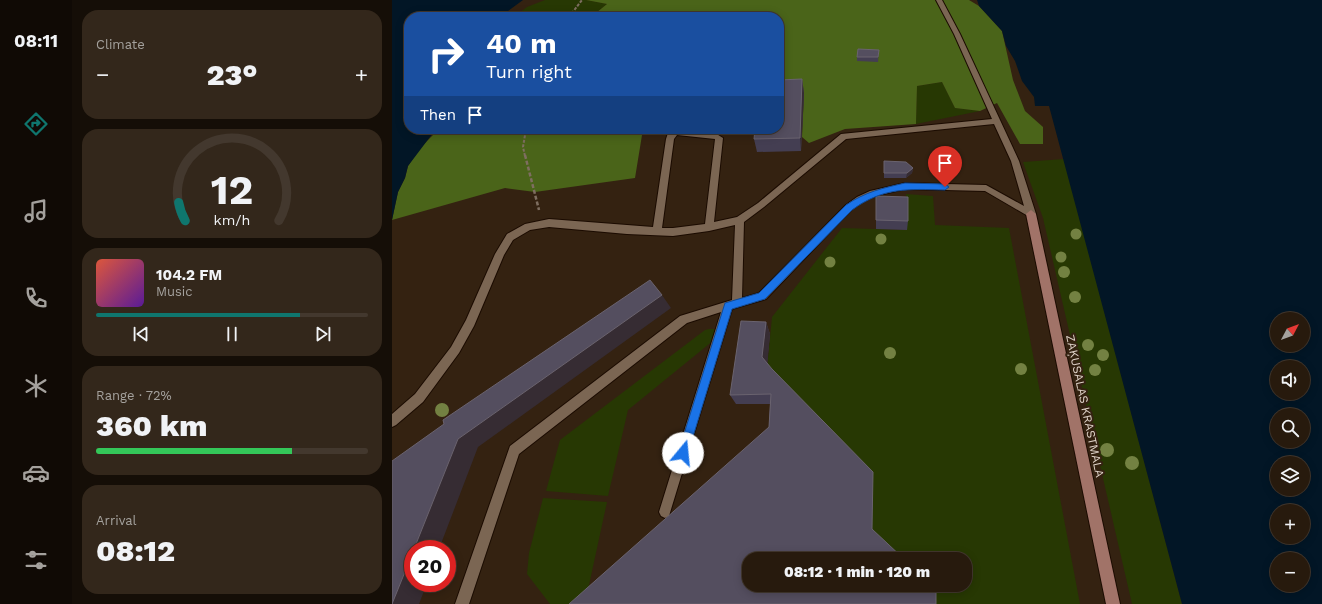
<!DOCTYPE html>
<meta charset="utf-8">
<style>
body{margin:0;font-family:"Work Sans",sans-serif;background:#33271b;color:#f1f3f6;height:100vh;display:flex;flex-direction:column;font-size:15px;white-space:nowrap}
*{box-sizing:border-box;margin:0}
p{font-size:13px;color:#a4a19d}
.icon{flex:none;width:22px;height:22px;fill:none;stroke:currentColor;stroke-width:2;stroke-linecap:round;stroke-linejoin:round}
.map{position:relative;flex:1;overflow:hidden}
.drawer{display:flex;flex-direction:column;gap:10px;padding:10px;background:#150e07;width:320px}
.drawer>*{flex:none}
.guide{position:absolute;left:12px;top:12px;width:380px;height:122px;border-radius:16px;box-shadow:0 2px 10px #0003,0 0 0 1px #43382e;background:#1a4fa0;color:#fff;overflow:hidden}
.needle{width:26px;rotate:49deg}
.tools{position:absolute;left:878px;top:312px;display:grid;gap:8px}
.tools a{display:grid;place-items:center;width:40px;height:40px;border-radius:50%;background:#271a0d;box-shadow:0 2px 10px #0003,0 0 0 1px #43382e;font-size:20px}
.speed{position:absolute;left:12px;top:540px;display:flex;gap:8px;font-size:20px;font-weight:700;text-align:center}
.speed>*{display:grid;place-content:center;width:52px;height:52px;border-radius:50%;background:#271a0d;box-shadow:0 2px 10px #0003,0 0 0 1px #43382e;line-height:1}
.speed .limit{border:6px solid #d22;background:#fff;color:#111}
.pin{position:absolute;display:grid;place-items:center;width:34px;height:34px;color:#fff;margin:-41px -17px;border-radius:50% 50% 50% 0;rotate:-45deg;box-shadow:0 0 4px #0007}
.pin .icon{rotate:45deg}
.me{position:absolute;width:44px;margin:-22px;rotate:17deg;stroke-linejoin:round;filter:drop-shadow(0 0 3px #0008)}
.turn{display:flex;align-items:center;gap:14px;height:84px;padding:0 16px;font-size:18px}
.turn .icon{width:52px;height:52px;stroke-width:2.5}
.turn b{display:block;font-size:28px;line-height:34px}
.then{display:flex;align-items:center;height:38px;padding:0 16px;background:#0003;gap:8px;font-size:15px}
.big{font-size:30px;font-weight:800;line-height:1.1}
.drawer .widget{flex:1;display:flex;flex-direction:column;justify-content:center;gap:6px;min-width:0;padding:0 14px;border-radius:16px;background:#33271b}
.drawer .dial{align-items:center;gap:0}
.dial svg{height:104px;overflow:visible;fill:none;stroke:#43382e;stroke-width:7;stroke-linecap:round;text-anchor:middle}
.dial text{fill:#f1f3f6;stroke:none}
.song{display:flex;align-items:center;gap:12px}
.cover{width:48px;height:48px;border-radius:6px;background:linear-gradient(135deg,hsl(10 70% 55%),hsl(270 70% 35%))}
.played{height:4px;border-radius:2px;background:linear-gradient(90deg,#0f766e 75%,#43382e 75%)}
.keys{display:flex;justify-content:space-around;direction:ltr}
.heat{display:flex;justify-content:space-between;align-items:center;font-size:22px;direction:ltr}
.charge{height:6px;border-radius:3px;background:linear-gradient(90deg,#34c759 72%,#43382e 0)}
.trip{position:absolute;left:350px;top:552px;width:230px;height:40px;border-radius:16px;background:#271a0d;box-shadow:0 2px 10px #0003,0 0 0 1px #43382e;font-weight:800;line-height:40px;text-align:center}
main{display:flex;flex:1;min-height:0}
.tab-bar{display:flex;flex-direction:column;width:72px;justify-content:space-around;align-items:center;background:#100a05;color:#a4a19d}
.tab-bar .icon{width:28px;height:28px}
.tab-bar .selected{color:#0f766e}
.tab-bar b{font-size:18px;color:#f1f3f6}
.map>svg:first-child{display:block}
.green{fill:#273803}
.forest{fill:#4a6419}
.water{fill:#021626;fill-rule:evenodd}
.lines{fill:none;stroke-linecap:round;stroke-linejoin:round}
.lane-casing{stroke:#1b0b00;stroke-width:2}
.secondary-casing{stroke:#1b0b00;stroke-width:2}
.path-far1{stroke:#7e6e60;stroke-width:2;stroke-dasharray:3 1.5;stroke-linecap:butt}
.path{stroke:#7e6e60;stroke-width:2.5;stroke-dasharray:4 2;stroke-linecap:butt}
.lane{fill:#7b6653;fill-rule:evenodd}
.secondary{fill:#a17368;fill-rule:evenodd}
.tree{fill:#738142}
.wall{fill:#443e52}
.shaded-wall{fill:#362c33}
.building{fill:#544e5f;stroke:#6a636f}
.route{fill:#1a73e8;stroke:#114b97}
.labels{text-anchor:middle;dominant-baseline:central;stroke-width:4;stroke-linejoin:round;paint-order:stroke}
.street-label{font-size:12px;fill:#dfd3c9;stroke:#342211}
</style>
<main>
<nav class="tab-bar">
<b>08:11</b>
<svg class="icon selected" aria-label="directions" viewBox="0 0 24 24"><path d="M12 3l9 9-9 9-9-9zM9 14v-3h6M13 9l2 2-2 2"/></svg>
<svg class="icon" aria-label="music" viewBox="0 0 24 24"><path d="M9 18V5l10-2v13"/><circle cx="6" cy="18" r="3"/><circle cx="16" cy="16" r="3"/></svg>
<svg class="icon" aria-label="phone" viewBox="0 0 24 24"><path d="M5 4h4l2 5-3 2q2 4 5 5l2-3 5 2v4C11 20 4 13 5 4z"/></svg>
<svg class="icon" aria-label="climate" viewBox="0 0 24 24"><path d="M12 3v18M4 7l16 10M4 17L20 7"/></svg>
<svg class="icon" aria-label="car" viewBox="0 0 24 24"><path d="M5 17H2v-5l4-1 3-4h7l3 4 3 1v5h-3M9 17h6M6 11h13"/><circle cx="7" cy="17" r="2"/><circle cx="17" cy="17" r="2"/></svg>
<svg class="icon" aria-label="filters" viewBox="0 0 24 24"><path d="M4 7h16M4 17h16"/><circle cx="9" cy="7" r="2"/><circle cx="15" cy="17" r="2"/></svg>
</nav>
<section class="drawer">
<div class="widget"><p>Climate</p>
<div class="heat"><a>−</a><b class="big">23°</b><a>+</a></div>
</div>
<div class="widget dial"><svg viewBox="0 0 100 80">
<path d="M14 69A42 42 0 1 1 86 69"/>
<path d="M14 69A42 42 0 0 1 9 55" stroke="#0f766e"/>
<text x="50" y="56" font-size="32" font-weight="700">12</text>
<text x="50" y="72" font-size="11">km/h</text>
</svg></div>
<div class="widget">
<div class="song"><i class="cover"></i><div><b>104.2 FM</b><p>Music</p></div></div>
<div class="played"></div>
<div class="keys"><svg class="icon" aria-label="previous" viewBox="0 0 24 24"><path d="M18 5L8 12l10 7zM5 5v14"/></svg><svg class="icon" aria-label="pause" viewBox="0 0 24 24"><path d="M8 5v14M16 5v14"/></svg><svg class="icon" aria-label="next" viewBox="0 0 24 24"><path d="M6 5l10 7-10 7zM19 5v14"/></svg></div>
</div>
<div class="widget"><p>Range · 72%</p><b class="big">360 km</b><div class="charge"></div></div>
<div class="widget"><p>Arrival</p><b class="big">08:12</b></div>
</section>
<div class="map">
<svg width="930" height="604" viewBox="0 0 930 604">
<rect width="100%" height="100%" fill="#342211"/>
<g class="green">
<polygon points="153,0 194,0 215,4 199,17 122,17 135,7"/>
<polygon points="550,82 563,108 588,111 524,124 525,86"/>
<polygon points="672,159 790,604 740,604 651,218 631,162"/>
<polygon points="514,194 541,196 543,225 617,228 688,604 540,604 534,585 573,585 573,559 507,559 480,533 375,368 380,317 450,228 515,230"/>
<polygon points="317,329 322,329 324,331 322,340 236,410 216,496 154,491 168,440 313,330"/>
<polygon points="151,498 215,502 194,599 188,604 158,604 135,574 137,553"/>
</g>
<g class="forest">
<polygon points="194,0 577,0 587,6 610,31 621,80 633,111 651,127 651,144 628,144 605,103 588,111 563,108 550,82 525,86 524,124 453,129 417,143 410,137 412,93 387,93 387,17 199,17 215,4"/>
<polygon points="47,129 251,129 243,178 143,192 113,188 0,220 6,192 13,178 16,166 28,148"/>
</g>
<g class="water">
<polygon points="0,0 131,0 108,17 17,17 17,129 44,129 16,166 13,178 6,192 0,220"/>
<path d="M585 0H930V604H790L657 106H643L642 97 630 81 623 61 614 46 610 31 587 6ZM885 319H911V345H885ZM885 367H911V393H885ZM885 415H911V441H885ZM885 463H911V489H885ZM885 511H911V537H885ZM885 559H911V585H885Z"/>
</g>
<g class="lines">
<defs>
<path id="lane" d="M544 0H550L568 34 627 161 644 214 642 216H636L593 191 513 189 483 196 471 201 460 209 374 299 340 309 277 516 273 518 269 516 267 512 329 312 295 323 127 454 77 604H63L118 446 288 316 340 300 343 225 317 231 281 236 235 234 157 227 138 230 121 240 112 255 82 326 67 353 31 402 4 425 0 427V414L23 394 59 347 74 320 103 254 115 234 133 224 157 219 261 227 274 139 276 133 284 129 323 133 331 138 322 222 345 217 366 203 449 134 600 119 562 34ZM602 124 619 161 632 206 594 185 513 183 478 191 465 197 454 205 367 293 350 298 352 222 372 207 454 139ZM285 135 323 139 313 224 281 228H270L282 139Z"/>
<polygon id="secondary" points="639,210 644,214 728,604 714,604 634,214"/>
</defs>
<use href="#lane" class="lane-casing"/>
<use href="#secondary" class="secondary-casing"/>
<g class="path-far1">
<polyline points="177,17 190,0"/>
<polyline points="133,156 131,147 134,129"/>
</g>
<polyline class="path" points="133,155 147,210"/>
<use href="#lane" class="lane"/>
<use href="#secondary" class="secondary"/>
</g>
<g class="tree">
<circle cx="684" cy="234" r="5.5"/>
<circle cx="489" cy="239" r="5.5"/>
<circle cx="669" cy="257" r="5.5"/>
<circle cx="438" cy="262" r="5.5"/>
<circle cx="672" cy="272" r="6"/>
<circle cx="683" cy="297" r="6"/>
<circle cx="696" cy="345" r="6"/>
<circle cx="498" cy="353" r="6"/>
<circle cx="711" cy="355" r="6"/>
<circle cx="629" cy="369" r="6"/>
<circle cx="703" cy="370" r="6"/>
<circle cx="50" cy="410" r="7"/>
<circle cx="715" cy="450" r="7"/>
<circle cx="740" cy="463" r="7"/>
</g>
<g class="wall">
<polygon points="487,50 486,62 465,61 465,57"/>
<polygon points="410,79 412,93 409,151 365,152 362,139"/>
<polygon points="492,161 521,168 520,173 514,178 492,178"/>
<polygon points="484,196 516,221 515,230 484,229"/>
<polygon points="374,322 378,334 375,363 480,529 544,604 377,427 378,404 344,404 338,395"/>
</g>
<g class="shaded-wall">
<polygon points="410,79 412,93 409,151 408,138"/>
<polygon points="521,168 520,173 514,178 515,173"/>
<polygon points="270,295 279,308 86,447 47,549 22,549 66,439"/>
<polygon points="374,322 378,334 375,368 370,357"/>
<polygon points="21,552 21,583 35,583 27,604 0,604"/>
</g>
<g class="building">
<polygon points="466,49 487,50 486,57 465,57"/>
<polygon points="410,79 408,138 362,139 363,129 387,129 387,80"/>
<polygon points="492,161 514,162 521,168 515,173 492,173"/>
<polygon points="484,196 516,197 516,221 484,220"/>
<polygon points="258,280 270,295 66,439 22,549 21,549 21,552 0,604 0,461 52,424 51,420"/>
<polygon points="349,321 374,322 370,357 380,369 481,472 480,529 512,559 357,559 357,585 539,585 544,590 544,604 177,604 377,427 379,394 338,395"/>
</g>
<path class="route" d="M513 183 553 184 557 187 553 190C517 189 491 187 460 210L373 299 340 309 296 453 295 457 291 459 287 457 286 453 333 303 367 293 454 205C473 192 491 188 513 183Z"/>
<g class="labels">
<g class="street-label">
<text transform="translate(693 406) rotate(78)">ZAĶUSALAS KRASTMALA</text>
</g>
</g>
</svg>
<div class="tools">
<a><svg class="needle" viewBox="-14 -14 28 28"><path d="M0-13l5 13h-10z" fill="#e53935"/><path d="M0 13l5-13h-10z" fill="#a4a19d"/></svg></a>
<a><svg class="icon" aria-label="sound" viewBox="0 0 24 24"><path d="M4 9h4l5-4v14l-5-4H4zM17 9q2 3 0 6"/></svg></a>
<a><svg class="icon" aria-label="search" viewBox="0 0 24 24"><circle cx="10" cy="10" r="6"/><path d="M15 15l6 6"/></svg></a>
<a><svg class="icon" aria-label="layers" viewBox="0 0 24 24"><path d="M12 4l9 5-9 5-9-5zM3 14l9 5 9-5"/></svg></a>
<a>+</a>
<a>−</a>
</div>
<div class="speed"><div class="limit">20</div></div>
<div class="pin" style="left:553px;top:187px;background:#d93025"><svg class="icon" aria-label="arrive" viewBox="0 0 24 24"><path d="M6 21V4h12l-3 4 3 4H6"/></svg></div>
<svg class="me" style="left:291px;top:453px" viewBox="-20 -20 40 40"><circle r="19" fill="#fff"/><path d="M0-13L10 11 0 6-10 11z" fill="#1a73e8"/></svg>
<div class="trip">08:12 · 1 min · 120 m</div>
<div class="guide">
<div class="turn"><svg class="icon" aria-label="right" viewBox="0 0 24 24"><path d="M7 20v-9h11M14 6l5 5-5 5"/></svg><div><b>40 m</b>Turn right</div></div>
<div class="then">Then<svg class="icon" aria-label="arrive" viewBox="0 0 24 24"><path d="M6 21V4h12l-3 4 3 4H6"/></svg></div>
</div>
</div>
</main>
